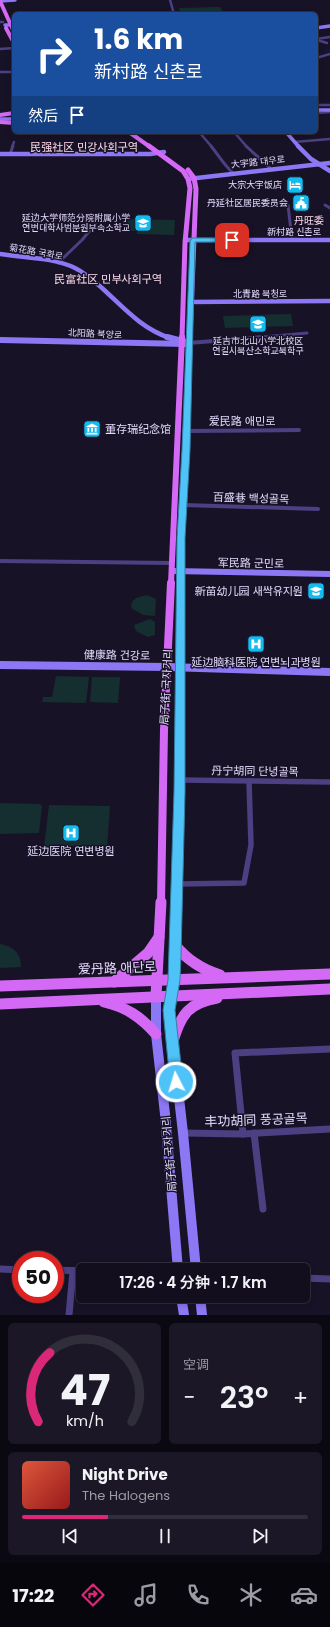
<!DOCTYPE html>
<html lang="zh">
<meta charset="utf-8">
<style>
body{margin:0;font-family:Poppins,"Noto Sans SC","Noto Sans KR",sans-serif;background:#1b1726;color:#f1f3f6;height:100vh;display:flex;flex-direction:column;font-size:15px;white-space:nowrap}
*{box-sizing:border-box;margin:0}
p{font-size:13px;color:#9c9ca4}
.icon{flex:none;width:22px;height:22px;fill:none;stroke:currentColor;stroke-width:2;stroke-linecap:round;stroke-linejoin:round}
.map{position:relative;height:1315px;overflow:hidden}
.drawer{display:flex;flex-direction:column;gap:8px;padding:8px;background:#0a0810;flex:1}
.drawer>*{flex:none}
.banner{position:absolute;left:12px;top:12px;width:306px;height:122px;border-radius:6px;box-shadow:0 2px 6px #0003,0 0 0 1px #312e3b;background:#1a4fa0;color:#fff;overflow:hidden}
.speed{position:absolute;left:12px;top:1251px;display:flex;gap:8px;font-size:20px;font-weight:700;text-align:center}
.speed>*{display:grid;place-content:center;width:52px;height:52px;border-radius:50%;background:#120e1d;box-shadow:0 2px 6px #0003,0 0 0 1px #312e3b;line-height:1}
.speed .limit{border:6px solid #d22;background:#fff;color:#111}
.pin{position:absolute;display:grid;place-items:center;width:34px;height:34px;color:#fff;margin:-17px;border-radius:8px;box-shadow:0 2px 6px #0006}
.me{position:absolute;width:44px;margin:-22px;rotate:355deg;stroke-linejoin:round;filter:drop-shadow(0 0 3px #0008)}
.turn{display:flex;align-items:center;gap:14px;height:84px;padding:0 16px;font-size:18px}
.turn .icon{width:52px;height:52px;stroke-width:2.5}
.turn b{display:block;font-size:28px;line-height:34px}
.then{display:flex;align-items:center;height:38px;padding:0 16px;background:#0003;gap:8px;font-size:15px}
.big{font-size:30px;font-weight:600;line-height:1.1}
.drawer .widget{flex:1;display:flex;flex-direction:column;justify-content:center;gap:6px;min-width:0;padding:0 14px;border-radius:6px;background:#1b1726}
.drawer .dial{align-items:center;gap:0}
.dial svg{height:104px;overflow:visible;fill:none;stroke:#312e3b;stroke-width:7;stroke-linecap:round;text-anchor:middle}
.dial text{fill:#f1f3f6;stroke:none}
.song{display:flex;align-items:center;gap:12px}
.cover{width:48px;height:48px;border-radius:6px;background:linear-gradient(135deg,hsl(10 70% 55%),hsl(0 70% 35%))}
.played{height:4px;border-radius:2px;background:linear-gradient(90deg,#db2777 30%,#312e3b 30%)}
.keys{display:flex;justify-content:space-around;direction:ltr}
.heat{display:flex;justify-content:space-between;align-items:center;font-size:22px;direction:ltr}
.drawer .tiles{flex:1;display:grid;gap:8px;grid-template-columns:1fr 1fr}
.widget:last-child{grid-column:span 2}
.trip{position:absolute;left:76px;top:1263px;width:234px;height:40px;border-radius:6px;background:#120e1d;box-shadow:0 2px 6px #0003,0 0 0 1px #312e3b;font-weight:600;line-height:40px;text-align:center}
.tab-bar{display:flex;height:64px;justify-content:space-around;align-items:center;background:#07060c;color:#9c9ca4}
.tab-bar .icon{width:28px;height:28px}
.tab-bar .active{color:#db2777}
.tab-bar b{font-size:18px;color:#f1f3f6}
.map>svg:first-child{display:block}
.green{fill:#152e30}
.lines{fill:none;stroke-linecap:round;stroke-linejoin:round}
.stream{stroke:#0e1a43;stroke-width:1}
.street-far4{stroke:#4c4082;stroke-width:2.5}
.street-far3{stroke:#4c4082;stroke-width:3}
.street-far2{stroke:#4c4082;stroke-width:4}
.street-far1{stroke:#4c4082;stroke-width:5.5}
.street{stroke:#4c4082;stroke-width:7}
.secondary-far4{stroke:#8c78f5;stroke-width:3.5}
.secondary-far3{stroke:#8c78f5;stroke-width:4.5}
.secondary-far2{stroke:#8c78f5;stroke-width:6}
.secondary-far1{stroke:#8c78f5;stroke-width:8}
.secondary{stroke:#8c78f5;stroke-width:10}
.primary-far4{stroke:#d369f4;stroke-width:4}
.primary-far3{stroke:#d369f4;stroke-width:5}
.primary-far2{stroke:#d369f4;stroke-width:6}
.primary-far1{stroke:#d369f4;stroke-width:8}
.primary{stroke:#d369f4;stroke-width:11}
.route{fill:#4fc3f7;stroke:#337fa1}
.labels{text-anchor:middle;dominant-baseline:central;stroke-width:3;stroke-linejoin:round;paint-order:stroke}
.far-street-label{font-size:9px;fill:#e3dafc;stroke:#181227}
.far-poi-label{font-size:9px;fill:#e3dafc;stroke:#181227;text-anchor:end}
.far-neighbourhood-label{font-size:10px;fill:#fddcec;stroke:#181227}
.far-quarter-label{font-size:11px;fill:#fddcec;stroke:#181227}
.street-label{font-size:11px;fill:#e3dafc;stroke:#181227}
.poi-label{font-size:11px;fill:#e3dafc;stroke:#181227}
.near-street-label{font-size:13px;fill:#e3dafc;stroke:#181227}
</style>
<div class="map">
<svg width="330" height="1315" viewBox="0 0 330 1315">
<rect width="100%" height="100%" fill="#181227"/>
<g class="green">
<polygon points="220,7 223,13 181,14 179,8"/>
<polygon points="130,219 175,220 174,235 137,234 137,231 125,231 128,220"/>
<polygon points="291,314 293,326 225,328 223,316"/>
<path d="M147 595 156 599 155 616 143 615 131 608C131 598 138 597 147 595Z"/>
<polygon points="150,619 155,622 155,635 148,637 136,631 134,625"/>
<polygon points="56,676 89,677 86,703 42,702 43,697 52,697"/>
<polygon points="92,677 120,677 118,703 90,702"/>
<polygon points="0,803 40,804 42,806 39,833 0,834"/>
<polygon points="49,805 110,806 107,847 95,847 95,845 44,847"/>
<path d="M0 944C13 946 21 953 21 967L0 968Z"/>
</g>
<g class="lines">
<g class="stream">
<polyline points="316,54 330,50"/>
<polyline points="0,112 9,112"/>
</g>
<g class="street-far4">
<polyline points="170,0 174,14"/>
<polyline points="0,22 3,22"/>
<polyline points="316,39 330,37"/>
<polyline points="317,40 327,43"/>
<polyline points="0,49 14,48"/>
<polyline points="316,58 330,54"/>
<polyline points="0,72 14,72"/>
<polyline points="316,105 330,105"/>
<polyline points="316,113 330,112"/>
<polyline points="199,132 212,147"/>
<polyline points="234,132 247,147"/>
<polyline points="294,142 330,139"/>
<polyline points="12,147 14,142"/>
</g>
<g class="street-far3">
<path d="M211 146C219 156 224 165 233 173"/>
<polyline points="246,146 271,169"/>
<polyline points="10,154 13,146"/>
<polyline points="288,205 292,240"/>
<polyline points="325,205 330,208"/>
<polyline points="58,263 82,240 96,223 95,219"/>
<polyline points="252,338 307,333"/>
</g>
<g class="street-far2">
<polyline points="188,343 264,337"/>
<polyline points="186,431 299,430"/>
<polyline points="184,505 318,509"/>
<polyline points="0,561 172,563"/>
</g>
<g class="street-far1">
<polyline points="180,780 330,782"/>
<polyline points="177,884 244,883 251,845 249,781"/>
</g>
<g class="street">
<polyline points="183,1133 243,1134 330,1129"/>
<polyline points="254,1133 263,1209"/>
<polyline points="243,1134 235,1053 330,1049"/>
<polyline points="0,1269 21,1270"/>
<polyline points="55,1270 83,1271"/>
<polyline points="303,1278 330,1279"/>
<polyline points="69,1315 73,1271"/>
</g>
<g class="secondary-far4">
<polyline points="0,1 15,0"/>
<polyline points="5,25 14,25"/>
<polyline points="316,28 330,26"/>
<polyline points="316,110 330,110"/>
<polyline points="0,119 14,119"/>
<polyline points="286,132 299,147"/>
</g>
<g class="secondary-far3">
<polyline points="298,146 311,159 330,171"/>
<polyline points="0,154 150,154 164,152"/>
<polyline points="188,179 330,163"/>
<polyline points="185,240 330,240"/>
<path d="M0 254C24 258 52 257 75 268 85 273 94 281 102 288 124 308 142 329 170 338"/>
<polyline points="190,302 330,301"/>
</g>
<g class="secondary-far2">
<polyline points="167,337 186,342"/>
<polyline points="0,340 186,344"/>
<polyline points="172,571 330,574"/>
</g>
<polyline class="secondary-far1" points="0,665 167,667 330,672"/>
<g class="secondary">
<polyline points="156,996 156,1034 165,1114 178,1270"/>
<polyline points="172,996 169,1010 183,1133 196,1270"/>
<polyline points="181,1296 184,1315"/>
<polyline points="200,1296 202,1315"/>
</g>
<g class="primary-far4">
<polyline points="0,1 14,32"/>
<polyline points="6,28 14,43"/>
<polyline points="0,115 14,113"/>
<polyline points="0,122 14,123"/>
<polyline points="129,132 150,147"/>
</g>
<g class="primary-far3">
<polyline points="149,146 183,171 188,179 190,188 185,243 182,338"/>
<polyline points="188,170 194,178 196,189 190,338"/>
</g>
<g class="primary-far2">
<polyline points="171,584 182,337"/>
<polyline points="181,584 181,538 190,337"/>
</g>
<g class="primary-far1">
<polyline points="161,903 164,730 171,583"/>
<polyline points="176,903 179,803 181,583"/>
</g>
<g class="primary">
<path d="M175 945C187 960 201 969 220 975"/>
<polyline points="114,982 148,953 159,937"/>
<polyline points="0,986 330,974"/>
<polyline points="156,996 161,902"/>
<polyline points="172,996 174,980 176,902"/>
<path d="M104 1002C126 1007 141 1017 156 1034"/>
<polyline points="0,1004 330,989"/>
<path d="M173 1041C181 1014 189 1003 217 998"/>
</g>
</g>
<polygon class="route" points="193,238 232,238 235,240 232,242 195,242 190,450 185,538 185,792 181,956 180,980 175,1010 183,1082 181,1086 176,1087 172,1086 170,1082 163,1010 168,980 174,792 177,538 182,450 190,242 191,239"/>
<defs>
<symbol id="hotel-square" viewBox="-11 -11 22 22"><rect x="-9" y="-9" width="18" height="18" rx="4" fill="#14bbee" stroke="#181227"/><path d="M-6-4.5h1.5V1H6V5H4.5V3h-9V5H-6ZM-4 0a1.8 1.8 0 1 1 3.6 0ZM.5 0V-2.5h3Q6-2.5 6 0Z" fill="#fff"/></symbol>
<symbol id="civic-square" viewBox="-11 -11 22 22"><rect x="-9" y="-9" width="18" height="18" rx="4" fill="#14bbee" stroke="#181227"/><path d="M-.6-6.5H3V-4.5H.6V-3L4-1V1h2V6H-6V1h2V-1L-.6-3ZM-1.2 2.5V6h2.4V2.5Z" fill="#fff"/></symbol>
<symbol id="school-square" viewBox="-11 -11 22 22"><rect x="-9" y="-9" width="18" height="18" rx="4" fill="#14bbee" stroke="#181227"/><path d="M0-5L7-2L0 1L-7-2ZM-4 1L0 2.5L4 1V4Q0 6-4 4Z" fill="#fff"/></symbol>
<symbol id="museum-square" viewBox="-11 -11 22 22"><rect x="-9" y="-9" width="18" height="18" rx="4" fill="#14bbee" stroke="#181227"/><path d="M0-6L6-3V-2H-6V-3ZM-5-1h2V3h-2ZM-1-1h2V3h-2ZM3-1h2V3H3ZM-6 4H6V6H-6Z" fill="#fff"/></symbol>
<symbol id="hospital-square" viewBox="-11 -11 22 22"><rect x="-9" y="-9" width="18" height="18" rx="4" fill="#14bbee" stroke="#181227"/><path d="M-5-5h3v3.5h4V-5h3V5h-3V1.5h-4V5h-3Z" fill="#fff"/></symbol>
</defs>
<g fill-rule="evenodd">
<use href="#hotel-square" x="285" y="175" width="20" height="20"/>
<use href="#civic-square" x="291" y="193" width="20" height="20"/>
<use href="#school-square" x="133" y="213" width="20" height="20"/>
<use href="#school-square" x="248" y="314" width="20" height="20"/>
<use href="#museum-square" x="82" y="419" width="20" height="20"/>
<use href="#school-square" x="306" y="581" width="20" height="20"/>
<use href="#hospital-square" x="246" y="634" width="20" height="20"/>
<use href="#hospital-square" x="61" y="823" width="20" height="20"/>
</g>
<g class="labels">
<g class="far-street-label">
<text transform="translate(258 162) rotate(-6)">大宇路 대우로</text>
<text x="294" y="232">新村路 신촌로</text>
<text transform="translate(36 252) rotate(10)">菊花路 국화로</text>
<text x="260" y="294">北青路 북청로</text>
<text transform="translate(95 334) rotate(3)">北阳路 북양로</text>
</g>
<g class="far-poi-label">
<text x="282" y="185">大宗大宇饭店</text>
<text x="288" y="203">丹延社区居民委员会</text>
<text x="130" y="218">延边大学师范分院附属小学<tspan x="130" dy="10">연변대학사범분원부속소학교</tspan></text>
<text x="258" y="341" text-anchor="middle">延吉市北山小学北校区<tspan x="258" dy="10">연길시북산소학교북학구</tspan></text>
</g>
<g class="far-neighbourhood-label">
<text x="309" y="220">丹旺委</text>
</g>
<g class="far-quarter-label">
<text x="84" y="147">民强社区 민강사회구역</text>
<text x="108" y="279">民富社区 민부사회구역</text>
</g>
<g class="street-label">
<text x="242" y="421">爱民路 애민로</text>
<text transform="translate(251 498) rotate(2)">百盛巷 백성골목</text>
<text transform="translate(251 563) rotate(1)">军民路 군민로</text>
<text transform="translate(117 655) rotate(1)">健康路 건강로</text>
<text transform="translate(166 687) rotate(-87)">局子街 국자거리</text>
<text transform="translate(255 771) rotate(1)">丹宁胡同 단녕골목</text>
<text transform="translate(169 1154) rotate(-95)">局子街 국자거리</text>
</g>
<g class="poi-label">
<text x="105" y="429" text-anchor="start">董存瑞纪念馆</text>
<text x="303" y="591" text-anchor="end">新苗幼儿园 새싹유지원</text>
<text x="256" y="662">延边脑科医院 연변뇌과병원</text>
<text x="71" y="851">延边医院 연변병원</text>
</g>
<g class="near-street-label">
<text transform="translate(117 968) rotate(-2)">爱丹路 애단로</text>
<text transform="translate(256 1120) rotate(-2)">丰功胡同 풍공골목</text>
</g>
</g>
</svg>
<div class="speed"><div class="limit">50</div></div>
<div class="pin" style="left:232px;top:240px;background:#d93025"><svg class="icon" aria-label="arrive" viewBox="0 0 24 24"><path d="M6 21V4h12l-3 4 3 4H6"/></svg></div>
<svg class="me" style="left:176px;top:1082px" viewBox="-20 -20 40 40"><circle r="17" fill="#4fc3f7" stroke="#fff" stroke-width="3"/><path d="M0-11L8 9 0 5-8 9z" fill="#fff"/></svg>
<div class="trip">17:26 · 4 分钟 · 1.7 km</div>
<div class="banner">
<div class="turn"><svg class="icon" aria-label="right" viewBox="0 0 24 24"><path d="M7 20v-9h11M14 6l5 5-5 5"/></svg><div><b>1.6 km</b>新村路 신촌로</div></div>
<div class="then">然后<svg class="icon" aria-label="arrive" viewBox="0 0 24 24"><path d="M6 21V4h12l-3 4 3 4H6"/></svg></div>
</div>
</div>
<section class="drawer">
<div class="tiles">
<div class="widget dial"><svg viewBox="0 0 100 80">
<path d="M14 69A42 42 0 1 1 86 69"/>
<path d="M14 69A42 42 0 0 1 23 16" stroke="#db2777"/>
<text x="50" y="56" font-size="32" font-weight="700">47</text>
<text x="50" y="72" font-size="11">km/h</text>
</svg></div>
<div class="widget"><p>空调</p>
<div class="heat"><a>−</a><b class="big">23°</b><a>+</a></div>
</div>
<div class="widget">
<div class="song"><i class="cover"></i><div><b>Night Drive</b><p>The Halogens</p></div></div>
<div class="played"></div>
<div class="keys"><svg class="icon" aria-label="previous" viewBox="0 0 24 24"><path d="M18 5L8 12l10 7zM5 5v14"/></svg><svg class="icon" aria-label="pause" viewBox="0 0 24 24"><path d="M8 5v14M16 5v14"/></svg><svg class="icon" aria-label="next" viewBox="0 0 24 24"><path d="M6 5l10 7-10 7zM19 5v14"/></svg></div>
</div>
</div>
</section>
<nav class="tab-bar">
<b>17:22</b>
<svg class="icon active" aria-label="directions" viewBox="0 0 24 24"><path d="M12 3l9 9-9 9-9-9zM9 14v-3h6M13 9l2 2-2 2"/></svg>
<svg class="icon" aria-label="music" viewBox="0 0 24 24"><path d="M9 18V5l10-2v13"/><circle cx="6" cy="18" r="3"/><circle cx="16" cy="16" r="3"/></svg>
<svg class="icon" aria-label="phone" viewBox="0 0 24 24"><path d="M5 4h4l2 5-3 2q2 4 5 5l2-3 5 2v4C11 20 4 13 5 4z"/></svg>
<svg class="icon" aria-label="climate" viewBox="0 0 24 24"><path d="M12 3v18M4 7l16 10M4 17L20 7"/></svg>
<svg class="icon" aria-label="car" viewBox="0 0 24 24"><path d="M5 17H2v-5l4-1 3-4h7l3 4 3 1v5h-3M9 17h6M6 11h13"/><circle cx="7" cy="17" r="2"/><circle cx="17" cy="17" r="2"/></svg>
</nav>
